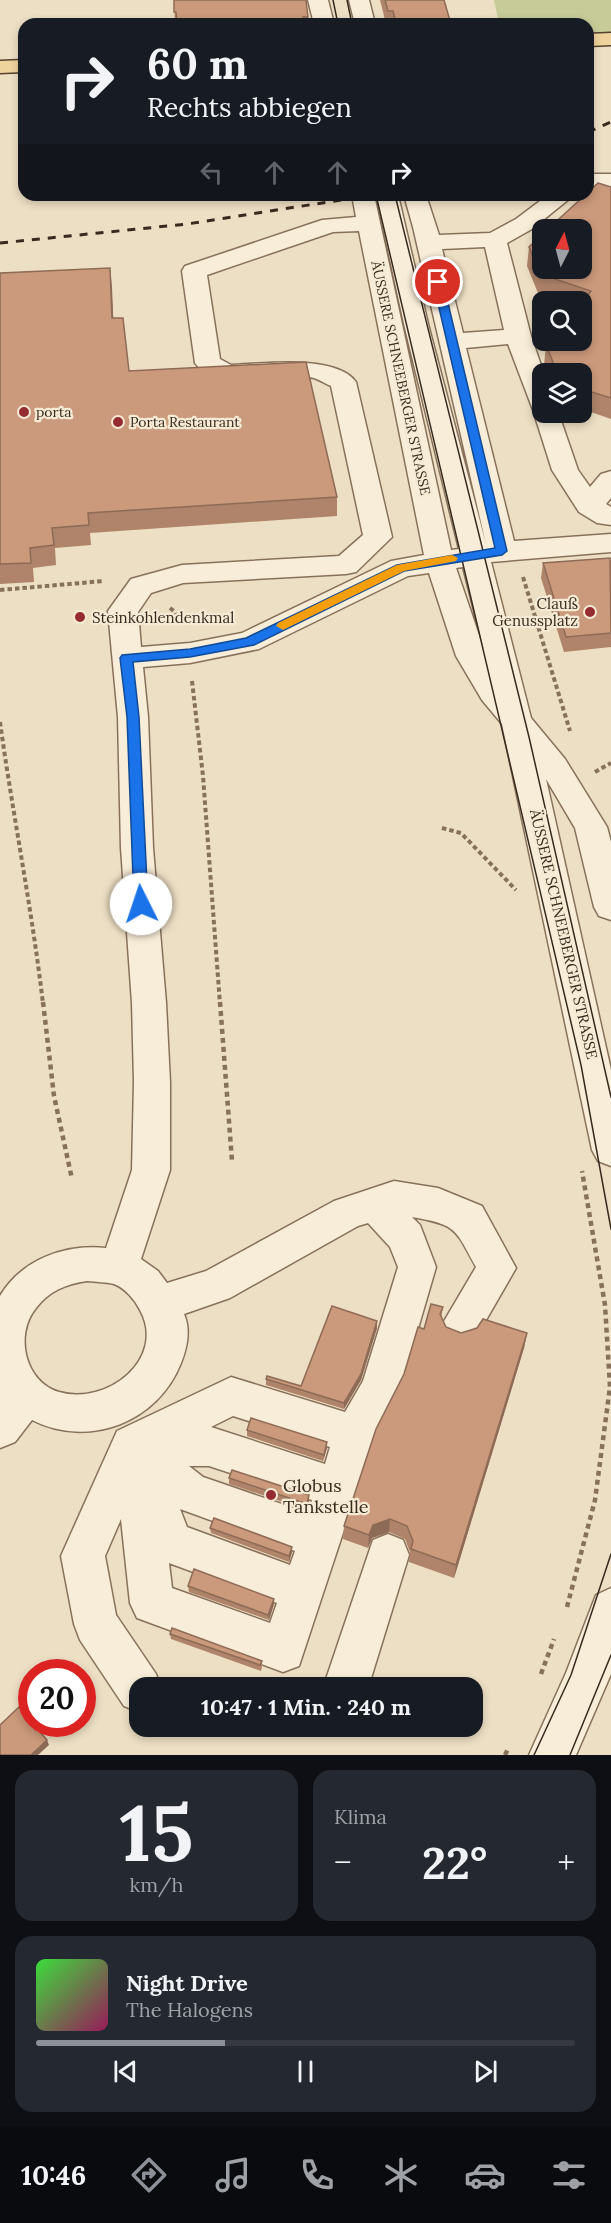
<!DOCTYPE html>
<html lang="de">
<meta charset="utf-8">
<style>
body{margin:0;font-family:Lora,serif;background:#242831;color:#f1f3f6;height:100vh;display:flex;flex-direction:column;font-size:22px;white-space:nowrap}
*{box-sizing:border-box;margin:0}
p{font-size:20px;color:#9ea1a6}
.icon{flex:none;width:33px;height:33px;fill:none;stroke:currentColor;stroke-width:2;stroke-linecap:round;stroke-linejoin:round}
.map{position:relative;height:1755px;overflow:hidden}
.details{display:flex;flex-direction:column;gap:15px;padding:15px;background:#0d0f14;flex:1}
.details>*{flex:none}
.banner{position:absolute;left:18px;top:18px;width:576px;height:183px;border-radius:18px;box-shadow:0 3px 9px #0003;background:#171b24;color:#f1f3f6;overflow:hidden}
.needle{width:39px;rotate:6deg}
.buttons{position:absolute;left:532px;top:219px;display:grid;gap:12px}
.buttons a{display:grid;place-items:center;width:60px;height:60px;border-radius:12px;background:#171b24;box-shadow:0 3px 9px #0003;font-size:30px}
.speed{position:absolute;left:18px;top:1659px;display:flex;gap:12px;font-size:30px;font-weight:700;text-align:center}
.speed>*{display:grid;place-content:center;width:78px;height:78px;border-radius:50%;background:#171b24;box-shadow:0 3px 9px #0003;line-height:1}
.speed .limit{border:9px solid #d22;background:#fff;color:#111}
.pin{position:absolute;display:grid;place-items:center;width:51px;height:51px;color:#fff;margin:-26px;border:3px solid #fff;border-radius:50%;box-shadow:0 2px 6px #0007}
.me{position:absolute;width:66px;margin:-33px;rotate:356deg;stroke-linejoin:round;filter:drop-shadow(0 0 4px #0008)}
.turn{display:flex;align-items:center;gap:21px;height:126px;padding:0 30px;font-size:27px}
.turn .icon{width:78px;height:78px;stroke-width:2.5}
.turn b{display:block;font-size:42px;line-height:51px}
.lanes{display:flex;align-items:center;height:57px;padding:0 30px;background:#0003;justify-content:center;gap:30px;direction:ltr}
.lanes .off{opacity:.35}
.big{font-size:45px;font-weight:800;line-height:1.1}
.details .card{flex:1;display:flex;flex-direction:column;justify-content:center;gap:9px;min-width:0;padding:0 21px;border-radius:18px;background:#242831}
.details .dial{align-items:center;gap:0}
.dial b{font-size:78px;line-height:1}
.song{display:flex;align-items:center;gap:18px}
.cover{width:72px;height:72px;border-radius:9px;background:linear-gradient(135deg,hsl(120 70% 55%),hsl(330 70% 35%))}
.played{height:6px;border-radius:3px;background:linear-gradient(90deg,#8c9099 35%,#363941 35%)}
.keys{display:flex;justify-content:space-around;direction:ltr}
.heat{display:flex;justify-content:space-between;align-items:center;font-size:33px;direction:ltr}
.details .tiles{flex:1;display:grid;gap:15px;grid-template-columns:1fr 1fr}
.card:last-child{grid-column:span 2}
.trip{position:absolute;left:129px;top:1677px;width:354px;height:60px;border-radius:18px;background:#171b24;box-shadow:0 3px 9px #0003;font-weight:800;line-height:60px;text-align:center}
.tabs{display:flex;height:96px;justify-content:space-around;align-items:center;background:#090b0e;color:#9ea1a6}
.tabs .icon{width:42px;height:42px}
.tabs .active{color:#8c9099}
.tabs b{font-size:27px;color:#f1f3f6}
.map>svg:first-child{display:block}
.green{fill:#c7cb98}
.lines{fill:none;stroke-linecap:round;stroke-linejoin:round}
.minor-casing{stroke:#88715b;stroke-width:3}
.major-casing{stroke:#56402f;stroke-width:3}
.path-far1{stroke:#88715b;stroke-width:4;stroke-dasharray:4.5 3;stroke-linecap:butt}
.path{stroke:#88715b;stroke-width:4.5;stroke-dasharray:5 4;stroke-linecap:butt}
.minor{fill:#f8edd8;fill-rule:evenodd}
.major{fill:#efd39d;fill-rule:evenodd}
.tram{stroke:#382a1f;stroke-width:1.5}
.rail{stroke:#382a1f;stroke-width:3;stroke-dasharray:8 8;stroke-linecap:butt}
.wall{fill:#af846a}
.shaded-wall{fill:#8e6b56}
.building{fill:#cb997b;stroke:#8e6b56;stroke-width:1.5}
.route{fill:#1a73e8;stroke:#114b97;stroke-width:1.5}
.slow{fill:#f59e0b}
.poi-dot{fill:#952c31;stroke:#f5ead4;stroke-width:2}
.labels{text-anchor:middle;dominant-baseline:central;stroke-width:4.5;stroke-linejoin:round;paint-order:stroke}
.far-street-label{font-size:14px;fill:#382a1f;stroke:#f5ead4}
.far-poi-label{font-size:14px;fill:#382a1f;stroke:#f5ead4;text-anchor:start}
.poi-label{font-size:15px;fill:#382a1f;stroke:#f5ead4;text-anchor:end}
.street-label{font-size:15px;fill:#382a1f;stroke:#f5ead4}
.near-poi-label{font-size:18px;fill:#382a1f;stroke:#f5ead4;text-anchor:start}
</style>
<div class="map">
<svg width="611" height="1755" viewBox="0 0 611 1755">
<rect width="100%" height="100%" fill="#eddfc4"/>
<polygon class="green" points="494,0 611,0 611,39 588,40 588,24 499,24"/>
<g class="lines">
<defs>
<g id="minor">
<polygon points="308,0 328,0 334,24 314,24"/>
<polygon points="349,0 369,0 375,24 355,24"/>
<rect x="588" y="174" width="23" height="14"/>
<path d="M352 195H374L451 550 459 549 405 328 376 195H398L429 328 486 544 413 227 404 195H426L439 235 490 233 516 219 548 195H574L532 229 507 243 531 336 544 374 543 412H558L578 470 590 487 601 474 611 471V498L606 504 611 507V525L597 523 579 512 552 470 533 410 508 344 466 348 514 541 611 534V552L491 562 531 718 565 759 607 827 611 842V920L599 916 594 907 575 828 546 779 611 1070V1166L598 1161 592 1150 502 724 482 700 456 656 429 573 408 576 259 649 190 663 143 667 148 717 153 848 166 1003 170 1082V1170L141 1259 158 1271 167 1283 206 1271 334 1201 394 1181 438 1188 482 1206 516 1268 474 1341 460 1346 446 1341 440 1328 476 1267C455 1229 458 1225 412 1217L420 1225 436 1267 401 1387 373 1442 299 1666 283 1672 137 1618 130 1603 121 1519 105 1556 116 1615 156 1674 161 1688H140V1712L124 1706 80 1640 74 1624 61 1556 117 1431 231 1377 345 1412 363 1381 398 1267 390 1247 368 1223 358 1226 230 1298 184 1314C191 1330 187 1348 181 1363 158 1422 89 1449 32 1420L15 1442 0 1448V1296C22 1259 65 1244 106 1248L132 1170 134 1082 132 1003 121 848 118 717 108 611 131 579 182 565 339 556 363 535 331 386C326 384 320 380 314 378 282 370 219 397 195 363L182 271 185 266 322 220 356 217ZM359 231 424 555 391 561 242 633 190 643 141 647 138 612 151 593 183 583 346 574 356 572 392 537 356 382C336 354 263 364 231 365L220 359 207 275 333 232ZM485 247 504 330 463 333 442 249ZM463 567 484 650 456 568ZM87 1281C96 1282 106 1282 114 1284 125 1288 135 1300 140 1310 167 1359 107 1406 59 1392 25 1382 14 1335 36 1308 49 1291 66 1284 87 1281ZM233 1416 330 1447 325 1464 211 1427ZM189 1466H209L312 1500 308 1513 203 1477ZM180 1509 295 1551 290 1565 187 1527ZM169 1563 277 1603 270 1623 172 1588Z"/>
<polygon points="388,1534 403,1540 409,1555 368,1688 323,1688 373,1540"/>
<polygon points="611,1588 611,1674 576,1755 529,1755 566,1673 596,1595"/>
</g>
<g id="major">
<polygon points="611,33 611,45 588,46 588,34"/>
<polygon points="24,60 24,72 0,73 0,61"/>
</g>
</defs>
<use href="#minor" class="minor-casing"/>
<use href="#major" class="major-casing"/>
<g class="path-far1">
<polyline points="523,577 570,731"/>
<polyline points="0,590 104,581"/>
<polyline points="170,608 175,612 179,624"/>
<polyline points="192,681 203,776 220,1004"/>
<path d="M0 722C13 816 32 909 43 1004"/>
<polyline points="595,772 611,763"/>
<polyline points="442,828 461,833 516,890"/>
</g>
<g class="path">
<polyline points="43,1002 54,1096 72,1179"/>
<polyline points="220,1002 232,1161"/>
<polyline points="567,1607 595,1500 610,1387 605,1305 582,1171"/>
<polyline points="541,1674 554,1639"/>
<polyline points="505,1755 509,1747"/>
</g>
<use href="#minor" class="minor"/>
<use href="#major" class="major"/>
<g class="tram">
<polyline points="333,0 338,24"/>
<polyline points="347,0 352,24"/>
<polyline points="376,195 581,1065 611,1229"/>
<polyline points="395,195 529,737 611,1097"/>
<polyline points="534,1755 571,1675 611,1554"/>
<polyline points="570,1755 611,1655"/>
</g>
<g class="rail">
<polyline points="588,132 611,122"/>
<polyline points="0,243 187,224 373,195"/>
</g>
</g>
<g class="wall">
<polygon points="174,0 308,17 308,24 175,24"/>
<polygon points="380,0 444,0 451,24 386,24"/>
<polygon points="611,187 611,419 582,409 582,374 547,374 544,365 546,345 582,302 563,302 538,293 527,266 529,247"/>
<polygon points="110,268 113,318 129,371 337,497 337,516 90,533 91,545 55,548 56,565 33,568 34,582 0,584 0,273"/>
<polygon points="611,560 611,647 564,652 541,578 543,563"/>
<polygon points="443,1307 441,1318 446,1327 461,1333 527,1333 524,1348 454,1578 409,1562 410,1552 405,1539 389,1532 372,1538 368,1548 343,1539 344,1526 404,1374"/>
<polygon points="377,1328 361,1380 344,1409 266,1385 266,1379 301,1386"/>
<polygon points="247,1430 327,1442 327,1448 323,1461 247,1436"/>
<polygon points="229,1478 309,1501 307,1510 229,1484"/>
<polygon points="210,1528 292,1552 289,1562 211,1533"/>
<polygon points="188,1586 274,1604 269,1620 189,1592"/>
<polygon points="170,1634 262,1661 262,1667 261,1671 171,1639"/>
</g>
<g class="shaded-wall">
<polygon points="110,268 112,287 114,337 112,318"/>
<polygon points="377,1321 377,1328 361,1380 344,1409 344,1403"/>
<polygon points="527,1333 524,1348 454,1578 456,1565"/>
<polygon points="327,1442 327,1448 323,1461 324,1455"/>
<polygon points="309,1495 309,1501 307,1510 307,1504"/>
<polygon points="390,1519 389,1532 372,1538 368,1548 369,1535 373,1525"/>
<polygon points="292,1547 292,1552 289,1562 289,1556"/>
<polygon points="274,1599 274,1604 269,1620 268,1615"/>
<polygon points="47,1740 49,1745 38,1755 31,1755"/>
</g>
<g class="building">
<polygon points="174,0 306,0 308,17 303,17 304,24 229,24 229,20 177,22 176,12 174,12"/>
<polygon points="385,0 444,0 451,24 396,24 393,11 388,11"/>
<polygon points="598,183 611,187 611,398 582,389 582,374 558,374 546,345 550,340 582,340 582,302 591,291 540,274 529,247 543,234 543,268 582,268 582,230 547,230 585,195 588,195 588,192"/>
<polygon points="110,268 112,318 123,318 129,371 306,362 337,497 88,513 89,525 52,528 54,545 30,548 31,563 0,564 0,273"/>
<polygon points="610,558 611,633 566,637 543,563"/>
<polygon points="431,1304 443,1307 440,1314 446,1327 461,1333 477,1328 483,1319 527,1333 456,1565 411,1549 413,1541 407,1526 390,1519 373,1525 369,1535 344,1526 376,1429 404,1374 418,1327 424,1329"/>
<polygon points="332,1306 377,1321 361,1374 344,1403 266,1379 267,1376 301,1386"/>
<polygon points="251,1418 327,1442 324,1455 247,1430"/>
<polygon points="232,1470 309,1495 307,1504 229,1478"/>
<polygon points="214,1518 292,1547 289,1556 210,1528"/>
<polygon points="194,1569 274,1599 268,1615 188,1586"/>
<polygon points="172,1628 262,1661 260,1665 170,1634"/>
<polygon points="19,1707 32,1722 32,1724 33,1724 47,1740 31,1755 0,1755 0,1725"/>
</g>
<polygon class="route" points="438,279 443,282 507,551 502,555 404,571 254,645 190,657 133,662 139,717 148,904 146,908 136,908 134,904 127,717 120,658 122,655 190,649 246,638 397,565 495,548 433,282"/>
<polygon class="slow" points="452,555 458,558 456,561 404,571 287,628 283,630 276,626 278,623 397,565"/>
<g class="poi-dot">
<circle cx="24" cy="412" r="6"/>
<circle cx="118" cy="422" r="6"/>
<circle cx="590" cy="612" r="6"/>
<circle cx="80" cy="617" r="6"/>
<circle cx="271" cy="1495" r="6"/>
</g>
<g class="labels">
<g class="far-street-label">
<text transform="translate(401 378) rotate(78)">ÄUSSERE SCHNEEBERGER STRASSE</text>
</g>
<g class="far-poi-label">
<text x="36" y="412">porta</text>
<text x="130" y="422">Porta Restaurant</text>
</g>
<g class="poi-label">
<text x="578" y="603">Clauß<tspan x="578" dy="17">Genussplatz</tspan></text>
<text x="92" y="617" text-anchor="start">Steinkohlendenkmal</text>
</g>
<g class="street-label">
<text transform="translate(564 934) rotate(77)">ÄUSSERE SCHNEEBERGER STRASSE</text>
</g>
<g class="near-poi-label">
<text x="283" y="1485">Globus<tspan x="283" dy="21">Tankstelle</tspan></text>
</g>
</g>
</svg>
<div class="buttons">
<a><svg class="needle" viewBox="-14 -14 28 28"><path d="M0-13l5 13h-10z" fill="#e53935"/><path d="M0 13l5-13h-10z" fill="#9ea1a6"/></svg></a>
<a><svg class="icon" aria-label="search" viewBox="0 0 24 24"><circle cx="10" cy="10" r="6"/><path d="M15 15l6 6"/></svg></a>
<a><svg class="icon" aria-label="layers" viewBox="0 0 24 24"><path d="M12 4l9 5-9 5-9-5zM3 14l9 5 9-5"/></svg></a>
</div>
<div class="speed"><div class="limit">20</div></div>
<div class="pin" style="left:438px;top:282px;background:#d93025"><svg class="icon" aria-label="arrive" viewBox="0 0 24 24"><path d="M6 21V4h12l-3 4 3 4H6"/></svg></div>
<svg class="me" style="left:141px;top:904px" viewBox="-20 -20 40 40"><circle r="19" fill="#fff"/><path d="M0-13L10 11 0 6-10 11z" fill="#1a73e8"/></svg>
<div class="trip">10:47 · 1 Min. · 240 m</div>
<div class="banner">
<div class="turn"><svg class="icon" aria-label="right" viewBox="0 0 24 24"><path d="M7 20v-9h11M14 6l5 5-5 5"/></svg><div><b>60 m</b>Rechts abbiegen</div></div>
<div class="lanes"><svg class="icon off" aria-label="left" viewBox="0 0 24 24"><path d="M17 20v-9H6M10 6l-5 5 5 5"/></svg><svg class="icon off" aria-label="ahead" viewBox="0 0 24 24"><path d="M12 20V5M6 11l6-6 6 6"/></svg><svg class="icon off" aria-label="ahead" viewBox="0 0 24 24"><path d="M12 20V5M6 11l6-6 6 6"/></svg><svg class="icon" aria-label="right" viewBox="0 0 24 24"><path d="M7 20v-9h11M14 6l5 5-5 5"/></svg></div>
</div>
</div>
<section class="details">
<div class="tiles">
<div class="card dial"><b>15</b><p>km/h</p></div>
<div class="card"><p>Klima</p>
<div class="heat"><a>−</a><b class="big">22°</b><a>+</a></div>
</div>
<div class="card">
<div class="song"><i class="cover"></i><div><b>Night Drive</b><p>The Halogens</p></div></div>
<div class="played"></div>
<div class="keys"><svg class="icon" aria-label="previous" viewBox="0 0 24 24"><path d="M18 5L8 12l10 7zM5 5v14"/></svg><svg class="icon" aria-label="pause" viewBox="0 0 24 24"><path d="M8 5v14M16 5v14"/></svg><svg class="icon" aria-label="next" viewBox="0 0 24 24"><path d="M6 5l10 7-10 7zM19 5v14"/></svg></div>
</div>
</div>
</section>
<nav class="tabs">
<b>10:46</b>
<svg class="icon active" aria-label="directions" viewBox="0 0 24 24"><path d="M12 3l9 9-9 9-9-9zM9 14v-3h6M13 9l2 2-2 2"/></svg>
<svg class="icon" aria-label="music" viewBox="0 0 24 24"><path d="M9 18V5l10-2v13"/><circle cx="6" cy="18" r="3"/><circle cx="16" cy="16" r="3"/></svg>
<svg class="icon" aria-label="phone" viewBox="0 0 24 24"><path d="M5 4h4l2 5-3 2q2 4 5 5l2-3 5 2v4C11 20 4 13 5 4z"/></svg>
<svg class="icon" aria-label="climate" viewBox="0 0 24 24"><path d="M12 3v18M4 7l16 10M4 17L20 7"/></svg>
<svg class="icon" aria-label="car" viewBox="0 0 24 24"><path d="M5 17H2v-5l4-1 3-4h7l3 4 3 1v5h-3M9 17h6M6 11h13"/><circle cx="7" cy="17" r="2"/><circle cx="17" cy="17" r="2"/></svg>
<svg class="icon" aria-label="filters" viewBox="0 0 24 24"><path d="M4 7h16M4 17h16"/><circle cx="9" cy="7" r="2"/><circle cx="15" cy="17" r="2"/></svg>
</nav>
